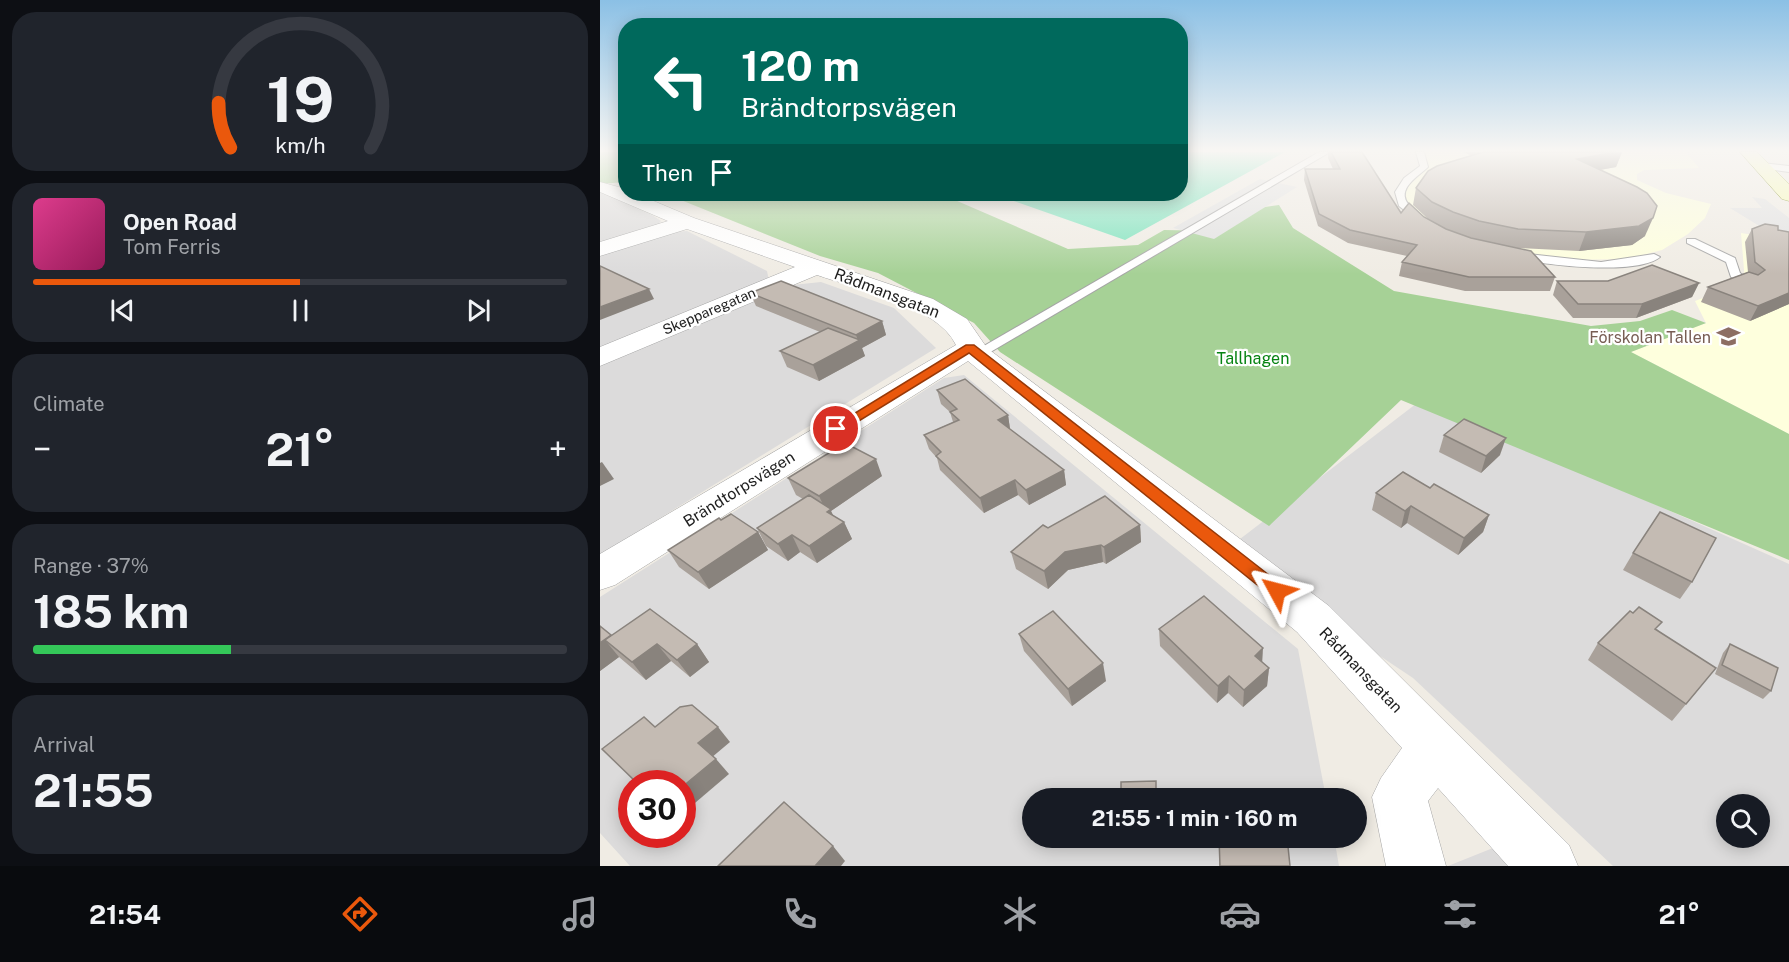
<!DOCTYPE html>
<meta charset="utf-8">
<style>
body{margin:0;font-family:"Public Sans",sans-serif;background:#20242c;color:#f1f3f6;height:100vh;display:flex;flex-direction:column;font-size:22px;white-space:nowrap}
*{box-sizing:border-box;margin:0}
p{font-size:20px;color:#9ea1a6}
.icon{flex:none;width:33px;height:33px;fill:none;stroke:currentColor;stroke-width:2;stroke-linecap:round;stroke-linejoin:round}
.map{position:relative;flex:1;overflow:hidden}
.sheet{display:flex;flex-direction:column;gap:12px;padding:12px;background:#0d0f14;width:600px}
.sheet>*{flex:none}
.top-card{position:absolute;left:18px;top:18px;width:570px;height:183px;border-radius:24px;box-shadow:0 3px 15px #0003;background:#00695c;color:#fff;overflow:hidden}
.fabs{position:absolute;left:1116px;top:794px;display:grid;gap:12px}
.fabs a{display:grid;place-items:center;width:54px;height:54px;border-radius:50%;background:#171b24;box-shadow:0 3px 15px #0003;font-size:30px}
.speed{position:absolute;left:18px;top:770px;display:flex;gap:12px;font-size:30px;font-weight:700;text-align:center}
.speed>*{display:grid;place-content:center;width:78px;height:78px;border-radius:50%;background:#171b24;box-shadow:0 3px 15px #0003;line-height:1}
.speed .limit{border:9px solid #d22;background:#fff;color:#111}
.pin{position:absolute;display:grid;place-items:center;width:51px;height:51px;color:#fff;margin:-26px;border:3px solid #fff;border-radius:50%;box-shadow:0 2px 6px #0007}
.me{position:absolute;width:66px;margin:-33px;rotate:308deg;stroke-linejoin:round;filter:drop-shadow(0 0 4px #0008)}
.turn{display:flex;align-items:center;gap:21px;height:126px;padding:0 24px;font-size:27px}
.turn .icon{width:78px;height:78px;stroke-width:2.5}
.turn b{display:block;font-size:42px;line-height:51px}
.then{display:flex;align-items:center;height:57px;padding:0 24px;background:#0003;gap:12px;font-size:22px}
.big{font-size:45px;font-weight:700;line-height:1.1}
.sheet .tile{flex:1;display:flex;flex-direction:column;justify-content:center;gap:9px;min-width:0;padding:0 21px;border-radius:24px;background:#20242c}
.sheet .dial{align-items:center;gap:0}
.dial svg{height:156px;overflow:visible;fill:none;stroke:#363941;stroke-width:7;stroke-linecap:round;text-anchor:middle}
.dial text{fill:#f1f3f6;stroke:none}
.song{display:flex;align-items:center;gap:18px}
.cover{width:72px;height:72px;border-radius:9px;background:linear-gradient(135deg,hsl(330 70% 55%),hsl(330 70% 35%))}
.played{height:6px;border-radius:3px;background:linear-gradient(90deg,#ea580c 50%,#363941 50%)}
.keys{display:flex;justify-content:space-around;direction:ltr}
.heat{display:flex;justify-content:space-between;align-items:center;font-size:33px;direction:ltr}
.charge{height:9px;border-radius:4px;background:linear-gradient(90deg,#34c759 37%,#363941 0)}
.trip{position:absolute;left:422px;top:788px;width:345px;height:60px;border-radius:30px;background:#171b24;box-shadow:0 3px 15px #0003;font-weight:700;line-height:60px;text-align:center}
.menu{display:flex;height:96px;justify-content:space-around;align-items:center;background:#090b0e;color:#9ea1a6}
.menu .icon{width:42px;height:42px}
.menu .current{color:#ea580c}
.menu b{font-size:27px;color:#f1f3f6}
main{display:flex;flex:1;min-height:0}
.map>svg:first-child{display:block}
.residential{fill:#dcdbdb;fill-rule:evenodd}
.education{fill:#feffdd}
.forest{fill:#a6d196}
.pitch{fill:#7de3bd}
.parking{fill:#e2e2e2}
.lines{fill:none;stroke-linecap:round;stroke-linejoin:round}
.lane-casing{stroke:#a5a5a5;stroke-width:2}
.street-casing{stroke:#a5a5a5;stroke-width:1}
.secondary-casing{stroke:#6b7a00;stroke-width:1}
.lane{fill:#fff;fill-rule:evenodd}
.street{fill:#fff;fill-rule:evenodd}
.secondary{fill:#f8fdb4;fill-rule:evenodd}
.wall{fill:#a9a19a}
.shaded-wall{fill:#89837d}
.building{fill:#c4bbb3;stroke:#89837d;stroke-width:1.5}
.route{fill:#ea580c;stroke:#983908;stroke-width:1.5}
.labels{text-anchor:middle;dominant-baseline:central;stroke-width:4.5;stroke-linejoin:round;paint-order:stroke}
.far-street-label{font-size:14px;fill:#1e1e1e;stroke:#fff}
.street-label{font-size:16px;fill:#1e1e1e;stroke:#fff}
.education-label{font-size:16px;fill:#785e54;stroke:#fff;text-anchor:end}
.park-label{font-size:16px;fill:#068312;stroke:#fff}
</style>
<main>
<section class="sheet">
<div class="tile dial"><svg viewBox="0 0 100 80">
<path d="M14 69A42 42 0 1 1 86 69"/>
<path d="M14 69A42 42 0 0 1 8 46" stroke="#ea580c"/>
<text x="50" y="56" font-size="32" font-weight="700">19</text>
<text x="50" y="72" font-size="11">km/h</text>
</svg></div>
<div class="tile">
<div class="song"><i class="cover"></i><div><b>Open Road</b><p>Tom Ferris</p></div></div>
<div class="played"></div>
<div class="keys"><svg class="icon" aria-label="previous" viewBox="0 0 24 24"><path d="M18 5L8 12l10 7zM5 5v14"/></svg><svg class="icon" aria-label="pause" viewBox="0 0 24 24"><path d="M8 5v14M16 5v14"/></svg><svg class="icon" aria-label="next" viewBox="0 0 24 24"><path d="M6 5l10 7-10 7zM19 5v14"/></svg></div>
</div>
<div class="tile"><p>Climate</p>
<div class="heat"><a>−</a><b class="big">21°</b><a>+</a></div>
</div>
<div class="tile"><p>Range · 37%</p><b class="big">185 km</b><div class="charge"></div></div>
<div class="tile"><p>Arrival</p><b class="big">21:55</b></div>
</section>
<div class="map">
<svg width="1189" height="866" viewBox="0 0 1189 866">
<rect width="100%" height="100%" fill="#f0ece4"/>
<g class="residential">
<polygon points="0,192 52,215 61,221 55,228 0,245"/>
<polygon points="87,231 167,271 169,281 0,350 0,255 72,232"/>
<polygon points="221,282 294,308 336,348 0,555 0,363 183,286"/>
<path d="M364 375 698 649 726 798H432V837H734L739 866H30L0 833V597L344 378ZM32 783H82V834H32Z"/>
<path d="M821 400 1189 564V866H1013L813 678 774 652 696 581 640 539ZM1126 804H1160V837H1126Z"/>
<polygon points="893,848 909,866 848,866"/>
</g>
<g class="education">
<polygon points="823,152 1086,152 1099,168 1044,170 1037,174 1037,180 1066,193 1111,204 1105,218 1088,234 1062,250 1027,259 965,260 903,251 818,215 807,202 804,193 809,184 827,167"/>
<polygon points="1141,233 1171,238 1189,246 1189,434 1031,352 1106,323 1095,301 1145,282"/>
</g>
<g class="forest">
<polygon points="0,152 25,152 25,182 0,184"/>
<polygon points="66,194 341,194 468,249 538,245 564,230 617,231 651,209 679,205 693,228 794,291 991,326 1040,321 1072,310 1106,323 1031,352 1189,434 1189,560 801,400 669,526 400,352 374,323 278,273 220,256"/>
</g>
<polygon class="pitch" points="581,152 685,152 525,240 394,194 580,194"/>
<g class="parking">
<polygon points="660,179 697,187 614,239 573,228"/>
<polygon points="1152,197 1165,199 1189,218 1189,235 1174,235 1130,208 1162,208"/>
</g>
<g class="lines">
<defs>
<g id="lane">
<polygon points="719,152 730,152 382,357 377,358 370,354"/>
<path d="M816 152H824L828 167C819 176 795 189 809 205 814 211 822 215 827 221L822 224 799 206 795 192 804 178 820 166Z"/>
<polygon points="1162,163 1189,166 1189,172 1159,168"/>
<polygon points="1087,239 1095,239 1135,258 1140,273 1155,283 1149,287 1131,277 1126,262 1087,243"/>
<path d="M919 253 1001 262 1054 254 1060 257C1037 276 944 265 915 258L913 256Z"/>
</g>
<path id="street" d="M0 182 26 189V194H37L94 218 333 299 367 319 387 348 729 606 969 845 978 866H908L838 788 828 801 846 866H786L772 797 781 778 802 748 697 632 368 361 15 585 0 590V554L356 345C337 305 257 289 217 275L0 366V347L195 267 87 229 0 256V242L68 221 0 192Z"/>
<polygon id="secondary" points="1140,152 1157,152 1189,184 1189,201 1182,199"/>
</defs>
<use href="#lane" class="lane-casing"/>
<use href="#street" class="street-casing"/>
<use href="#secondary" class="secondary-casing"/>
<use href="#lane" class="lane"/>
<use href="#street" class="street"/>
<use href="#secondary" class="secondary"/>
</g>
<g class="wall">
<polygon points="728,152 762,152 801,213 824,217 828,219 813,205 816,188 872,156 864,152 1022,152 1016,167 1000,170 1045,236 1032,245 979,251 917,248 955,277 950,291 865,291 799,276 802,262 807,256 748,243 718,226 704,180 705,169 733,169 728,158"/>
<polygon points="1152,229 1178,230 1189,304 1150,321 1101,302 1108,287 1148,272 1145,242"/>
<polygon points="957,281 1099,283 1092,297 1036,318 973,318 953,295"/>
<polygon points="150,293 282,321 286,335 262,348 265,356 219,381 187,367 180,351 220,332 156,306"/>
<polygon points="337,390 408,415 410,429 464,470 466,485 429,505 418,495 384,513 340,470 337,458 329,449 324,435 353,422 350,412 341,404"/>
<polygon points="844,435 900,455 881,473 839,452"/>
<polygon points="282,476 231,511 233,515 244,522 252,539 217,563 200,552 188,561 166,546 157,528 203,499 196,495 188,478"/>
<polygon points="776,493 889,515 883,532 858,555 807,523 801,528 772,510"/>
<polygon points="121,520 158,532 168,550 109,589 79,567 68,550"/>
<polygon points="540,525 541,542 506,564 503,562 468,570 448,589 416,569 411,552 448,528"/>
<polygon points="1033,553 1092,582 1080,599 1023,570"/>
<polygon points="0,626 11,636 97,644 109,662 90,677 71,661 46,680 19,657 0,671"/>
<polygon points="559,629 662,662 669,668 667,686 643,707 628,693 617,703 560,646"/>
<polygon points="1057,629 1102,685 1072,721 988,660 998,643"/>
<polygon points="419,634 506,681 472,706 424,651"/>
<polygon points="1130,644 1171,691 1163,699 1115,674 1123,653"/>
<polygon points="519,837 557,837 557,842 520,844"/>
<polygon points="619,837 687,837 690,866 619,866"/>
</g>
<g class="shaded-wall">
<polygon points="1016,152 1022,152 1016,167 971,175 977,159"/>
<polygon points="1053,218 1045,236 1032,245 979,251 986,232"/>
<polygon points="1099,283 1092,297 1036,318 1042,304"/>
<polygon points="49,289 54,299 0,320 0,307"/>
<polygon points="1189,293 1189,304 1150,321 1158,306"/>
<polygon points="282,321 286,335 262,348 265,356 219,381 213,365 258,341 256,335"/>
<polygon points="408,415 410,429 398,420"/>
<polygon points="906,438 900,455 881,473 886,456"/>
<polygon points="276,459 282,476 231,511 238,526 244,522 252,539 217,563 209,546 227,513 219,496"/>
<polygon points="2,462 14,479 0,486 0,463"/>
<polygon points="464,470 466,485 429,505 426,490"/>
<polygon points="415,480 418,495 384,513 380,498"/>
<polygon points="811,506 807,523 801,528 805,511"/>
<polygon points="889,515 883,532 858,555 864,538"/>
<polygon points="540,525 541,542 506,564 504,547"/>
<polygon points="158,532 168,550 109,589 98,572"/>
<polygon points="192,535 200,552 188,561 178,544"/>
<polygon points="501,545 503,562 468,570 448,589 444,571 465,552"/>
<polygon points="5,640 19,657 0,671 0,643"/>
<polygon points="57,644 71,661 46,680 32,662"/>
<polygon points="97,644 109,662 90,677 77,660"/>
<polygon points="663,648 662,666 655,656"/>
<polygon points="503,663 506,681 472,706 468,689"/>
<polygon points="669,668 667,686 643,707 644,690"/>
<polygon points="629,676 628,693 617,703 618,686"/>
<polygon points="118,727 130,742 111,758 98,743"/>
<polygon points="116,759 129,774 82,814 82,787"/>
<polygon points="233,846 245,861 241,866 215,866"/>
</g>
<g class="building">
<polygon points="731,152 762,152 801,213 809,203 824,217 846,229 871,238 931,251 955,277 869,277 802,262 817,245 750,230 719,214 705,169 740,169"/>
<polygon points="883,152 1016,152 977,159 1037,187 1047,193 1057,206 1053,218 1039,226 986,232 918,229 879,221 853,212 832,202 816,188 828,171 837,166"/>
<polygon points="1165,224 1178,226 1178,230 1189,232 1189,293 1158,306 1108,287 1149,272 1158,275 1165,270 1155,262 1152,229"/>
<polygon points="1052,265 1099,283 1042,304 978,304 957,281 1008,281"/>
<polygon points="0,266 49,289 0,307"/>
<polygon points="181,281 282,321 256,335 150,293"/>
<polygon points="228,328 260,340 213,365 180,351"/>
<polygon points="365,379 408,415 398,420 464,470 426,490 415,480 380,498 336,456 341,452 324,435 359,420 350,412 357,409 337,390"/>
<polygon points="864,419 906,438 886,456 844,435"/>
<polygon points="245,443 276,459 219,496 188,478"/>
<polygon points="803,472 830,488 834,484 889,515 864,538 811,506 805,511 776,493"/>
<polygon points="209,495 231,509 227,512 244,522 209,546 192,535 178,544 157,528"/>
<polygon points="505,496 540,525 504,547 501,545 465,552 444,571 411,552 443,525 448,528"/>
<polygon points="1060,512 1116,538 1092,582 1033,553"/>
<polygon points="131,514 158,532 98,572 68,550 119,518 121,520"/>
<polygon points="604,596 663,648 655,656 669,668 644,690 629,676 618,686 559,629"/>
<polygon points="1039,607 1062,622 1055,629 1116,668 1086,704 998,643 1030,611 1033,613"/>
<polygon points="50,609 97,644 77,660 57,644 32,662 5,640"/>
<polygon points="453,611 503,663 468,689 419,634"/>
<polygon points="0,626 11,635 0,643"/>
<polygon points="1130,644 1178,668 1171,691 1122,665"/>
<polygon points="92,705 118,727 98,743 116,759 82,787 82,783 37,783 2,749 44,717 55,727 80,707"/>
<polygon points="556,781 556,798 521,798 521,782"/>
<polygon points="619,791 684,792 684,798 619,798"/>
<polygon points="184,802 233,846 215,866 118,866"/>
<polygon points="619,837 687,837 690,866 620,866"/>
</g>
<linearGradient id="sky" x2="0" y2="1"><stop stop-color="#8bc0e5"/><stop offset="0.55" stop-color="#f8f6f3"/><stop offset="1" stop-color="#f8f6f3" stop-opacity="0"/></linearGradient>
<rect width="1189" height="274" fill="url(#sky)"/>
<polygon class="route" points="366,345 374,345 683,586 686,591 683,596 671,596 369,353 241,432 231,432 229,429"/>
<defs>
<symbol id="school-bare" viewBox="-9 -9 18 18"><path d="M0-5L7-2L0 1L-7-2ZM-4 1L0 2.5L4 1V4Q0 6-4 4Z" fill="#8d6e63" stroke="#fff" stroke-width="2.5" paint-order="stroke"/></symbol>
</defs>
<g fill-rule="evenodd">
<use href="#school-bare" x="1112" y="320" width="33" height="33"/>
</g>
<g class="labels">
<g class="far-street-label">
<text transform="translate(109 311) rotate(-23)">Skepparegatan</text>
</g>
<g class="street-label">
<text transform="translate(287 293) rotate(21)">Rådmansgatan</text>
<text transform="translate(139 489) rotate(-32)">Brändtorpsvägen</text>
<text transform="translate(761 670) rotate(46)">Rådmansgatan</text>
</g>
<g class="education-label">
<text x="1111" y="337">Förskolan Tallen</text>
</g>
<g class="park-label">
<text x="653" y="358">Tallhagen</text>
</g>
</g>
</svg>
<div class="fabs">
<a><svg class="icon" aria-label="search" viewBox="0 0 24 24"><circle cx="10" cy="10" r="6"/><path d="M15 15l6 6"/></svg></a>
</div>
<div class="speed"><div class="limit">30</div></div>
<div class="pin" style="left:236px;top:429px;background:#d93025"><svg class="icon" aria-label="arrive" viewBox="0 0 24 24"><path d="M6 21V4h12l-3 4 3 4H6"/></svg></div>
<svg class="me" style="left:677px;top:591px" viewBox="-20 -20 40 40"><path d="M0-17L14 15 0 8-14 15z" fill="#ea580c" stroke="#fff" stroke-width="4"/></svg>
<div class="trip">21:55 · 1 min · 160 m</div>
<div class="top-card">
<div class="turn"><svg class="icon" aria-label="left" viewBox="0 0 24 24"><path d="M17 20v-9H6M10 6l-5 5 5 5"/></svg><div><b>120 m</b>Brändtorpsvägen</div></div>
<div class="then">Then<svg class="icon" aria-label="arrive" viewBox="0 0 24 24"><path d="M6 21V4h12l-3 4 3 4H6"/></svg></div>
</div>
</div>
</main>
<nav class="menu">
<b>21:54</b>
<svg class="icon current" aria-label="directions" viewBox="0 0 24 24"><path d="M12 3l9 9-9 9-9-9zM9 14v-3h6M13 9l2 2-2 2"/></svg>
<svg class="icon" aria-label="music" viewBox="0 0 24 24"><path d="M9 18V5l10-2v13"/><circle cx="6" cy="18" r="3"/><circle cx="16" cy="16" r="3"/></svg>
<svg class="icon" aria-label="phone" viewBox="0 0 24 24"><path d="M5 4h4l2 5-3 2q2 4 5 5l2-3 5 2v4C11 20 4 13 5 4z"/></svg>
<svg class="icon" aria-label="climate" viewBox="0 0 24 24"><path d="M12 3v18M4 7l16 10M4 17L20 7"/></svg>
<svg class="icon" aria-label="car" viewBox="0 0 24 24"><path d="M5 17H2v-5l4-1 3-4h7l3 4 3 1v5h-3M9 17h6M6 11h13"/><circle cx="7" cy="17" r="2"/><circle cx="17" cy="17" r="2"/></svg>
<svg class="icon" aria-label="filters" viewBox="0 0 24 24"><path d="M4 7h16M4 17h16"/><circle cx="9" cy="7" r="2"/><circle cx="15" cy="17" r="2"/></svg>
<b>21°</b>
</nav>
